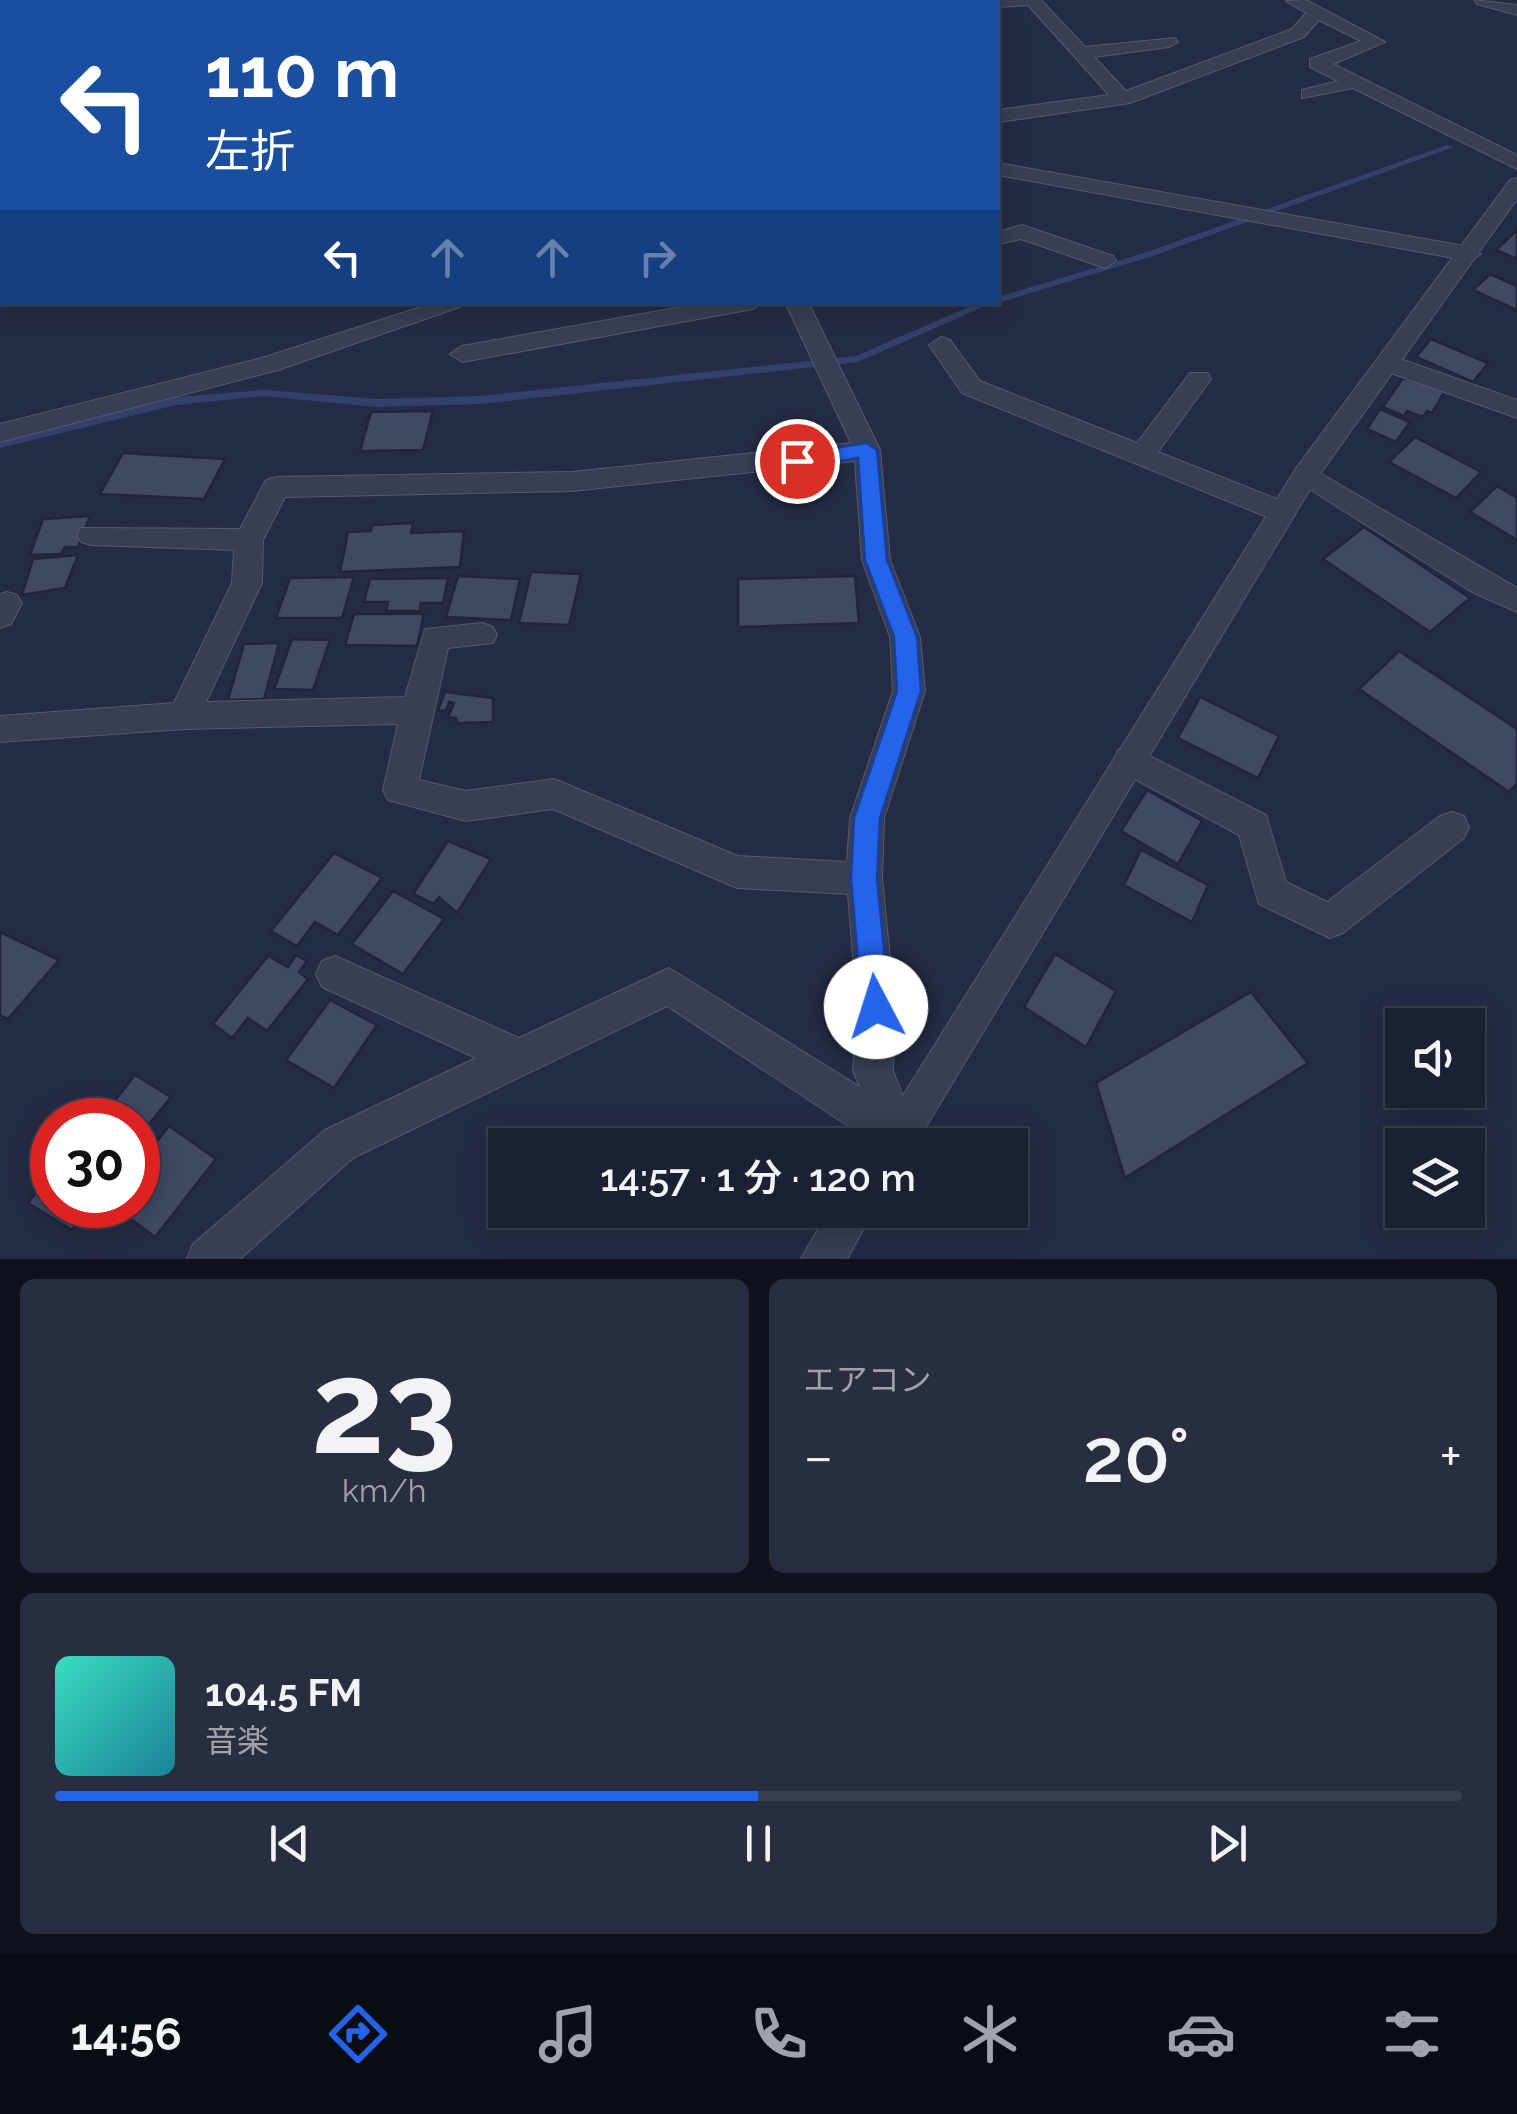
<!DOCTYPE html>
<html lang="ja">
<meta charset="utf-8">
<style>
body{margin:0;font-family:Raleway,"Noto Sans JP",sans-serif;background:#282d3f;color:#f1f3f6;height:100vh;display:flex;flex-direction:column;font-size:38px;white-space:nowrap}
*{box-sizing:border-box;margin:0}
p{font-size:32px;color:#a0a3ac}
.icon{flex:none;width:55px;height:55px;fill:none;stroke:currentColor;stroke-width:2;stroke-linecap:round;stroke-linejoin:round}
.map{position:relative;height:1259px;overflow:hidden}
.drawer{display:flex;flex-direction:column;gap:20px;padding:20px;background:#0f121c;flex:1}
.drawer>*{flex:none}
.guide{position:absolute;left:0px;top:0px;width:1000px;height:305px;box-shadow:0 5px 25px #0003,0 0 0 2px #393e4e;background:#1a4fa0;color:#fff;overflow:hidden}
.tools{position:absolute;left:1385px;top:1008px;display:grid;gap:20px}
.tools a{display:grid;place-items:center;width:100px;height:100px;border-radius:0px;background:#1b2033;box-shadow:0 5px 25px #0003,0 0 0 2px #393e4e;font-size:50px}
.speed{position:absolute;left:30px;top:1098px;display:flex;gap:20px;font-size:50px;font-weight:700;text-align:center}
.speed>*{display:grid;place-content:center;width:130px;height:130px;border-radius:50%;background:#1b2033;box-shadow:0 5px 25px #0003,0 0 0 2px #393e4e;line-height:1}
.speed .limit{border:15px solid #d22;background:#fff;color:#111}
.pin{position:absolute;display:grid;place-items:center;width:85px;height:85px;color:#fff;margin:-42px;border:5px solid #fff;border-radius:50%;box-shadow:0 2px 10px #0007}
.me{position:absolute;width:110px;margin:-55px;rotate:355deg;stroke-linejoin:round;filter:drop-shadow(0 0 8px #0008)}
.turn{display:flex;align-items:center;gap:35px;height:210px;padding:0 40px;font-size:45px}
.turn .icon{width:130px;height:130px;stroke-width:2.5}
.turn b{display:block;font-size:70px;line-height:85px}
.lanes{display:flex;align-items:center;height:95px;padding:0 40px;background:#0003;justify-content:center;gap:50px;direction:ltr}
.lanes .off{opacity:.35}
.big{font-size:75px;font-weight:600;line-height:1.1}
.drawer .card{flex:1;display:flex;flex-direction:column;justify-content:center;gap:15px;min-width:0;padding:0 35px;border-radius:15px;background:#282d3f}
.drawer .dial{align-items:center;gap:0}
.dial b{font-size:130px;line-height:1}
.song{display:flex;align-items:center;gap:30px}
.cover{width:120px;height:120px;border-radius:15px;background:linear-gradient(135deg,hsl(170 70% 55%),hsl(190 70% 35%))}
.played{height:10px;border-radius:5px;background:linear-gradient(90deg,#2563eb 50%,#393e4e 50%)}
.keys{display:flex;justify-content:space-around;direction:ltr}
.heat{display:flex;justify-content:space-between;align-items:center;font-size:55px;direction:ltr}
.drawer .tiles{flex:1;display:grid;gap:20px;grid-template-columns:1fr 1fr}
.card:last-child{grid-column:span 2}
.trip{position:absolute;left:488px;top:1128px;width:540px;height:100px;border-radius:0px;background:#1b2033;box-shadow:0 5px 25px #0003,0 0 0 2px #393e4e;font-weight:600;line-height:100px;text-align:center}
.tab-bar{display:flex;height:160px;justify-content:space-around;align-items:center;background:#0b0d14;color:#a0a3ac}
.tab-bar .icon{width:70px;height:70px}
.tab-bar .on{color:#2563eb}
.tab-bar b{font-size:45px;color:#f1f3f6}
.map>svg:first-child{display:block}
.lines{fill:none;stroke-linecap:round;stroke-linejoin:round}
.stream{fill:#34406b;fill-rule:evenodd}
.building{fill:#404864;stroke:#1f253b;stroke-width:2.5}
.minor-casing{stroke:#54596e;stroke-width:2}
.tertiary-casing{stroke:#54596e;stroke-width:2}
.secondary-casing{stroke:#54596e;stroke-width:32}
.minor{fill:#383e53;fill-rule:evenodd}
.tertiary{fill:#383e53;fill-rule:evenodd}
.secondary{stroke:#464c67;stroke-width:30}
.route{fill:#2563eb;stroke:#184099;stroke-width:2.5}
</style>
<div class="map">
<svg width="1517" height="1259" viewBox="0 0 1517 1259">
<rect width="100%" height="100%" fill="#242b44"/>
<g class="lines">
<g class="stream">
<polygon points="242,0 258,0 252,2 240,2"/>
<rect x="0" y="35" width="2" height="4"/>
<polygon points="1447,145 1454,147 1150,257 1001,302 996,302 998,297 1144,253"/>
<polygon points="980,302 994,302 858,362 480,404 377,407 264,396 176,405 0,448 0,440 176,397 264,390 377,399 480,396 856,356"/>
</g>
</g>
<g class="building">
<polygon points="1517,230 1517,259 1496,250"/>
<polygon points="1490,274 1517,286 1517,310 1473,290"/>
<polygon points="1431,339 1488,363 1473,382 1416,357"/>
<polygon points="1403,378 1446,389 1432,413 1427,411 1423,417 1407,411 1404,416 1383,407"/>
<polygon points="1380,409 1410,422 1396,442 1367,429"/>
<polygon points="433,411 423,450 360,451 371,412"/>
<polygon points="1415,437 1481,472 1456,498 1389,462"/>
<polygon points="123,453 225,459 204,499 100,494"/>
<polygon points="1497,486 1517,498 1517,540 1470,512"/>
<polygon points="90,516 78,547 65,547 61,554 30,555 43,519"/>
<polygon points="413,523 411,533 464,531 460,567 340,572 348,532 371,531 372,525"/>
<polygon points="1364,527 1470,598 1430,632 1323,559"/>
<polygon points="78,555 65,588 22,595 33,559"/>
<polygon points="531,572 581,574 569,625 519,623"/>
<polygon points="458,576 520,579 511,620 446,617"/>
<polygon points="855,576 859,623 738,627 738,579"/>
<polygon points="354,577 342,618 276,618 290,578"/>
<polygon points="448,578 443,603 421,603 420,611 386,611 388,602 364,602 370,579"/>
<polygon points="354,614 424,614 417,646 345,645"/>
<polygon points="292,639 330,640 313,690 274,689"/>
<polygon points="279,643 264,699 228,700 244,644"/>
<polygon points="1399,651 1517,729 1517,783 1509,792 1359,689"/>
<polygon points="445,692 493,698 493,722 457,723 456,718 448,717 454,703 449,702 446,711 438,710"/>
<polygon points="1200,697 1279,736 1258,778 1178,738"/>
<polygon points="1147,790 1202,821 1178,864 1121,831"/>
<polygon points="448,841 491,859 457,913 439,897 434,904 413,894"/>
<polygon points="1141,850 1208,885 1192,922 1124,885"/>
<polygon points="334,853 382,878 338,935 315,922 297,946 271,931"/>
<polygon points="393,891 444,919 403,974 352,944"/>
<polygon points="0,932 59,960 8,1019 0,1015"/>
<polygon points="1055,954 1116,991 1086,1047 1024,1007"/>
<polygon points="296,955 307,961 299,972 308,979 267,1031 248,1018 232,1038 213,1024 268,956 288,967"/>
<polygon points="1251,992 1308,1063 1125,1178 1096,1083"/>
<polygon points="330,1000 377,1025 334,1088 286,1060"/>
<polygon points="135,1075 171,1097 141,1134 138,1120 117,1120 105,1113"/>
<polygon points="169,1126 216,1159 155,1237 112,1205 138,1205 138,1165"/>
<polygon points="52,1172 52,1205 91,1205 72,1230 28,1203"/>
</g>
<g class="lines">
<defs>
<g id="minor">
<polygon points="48,0 78,0 80,2 50,2"/>
<polygon points="803,0 825,0 827,2 805,2"/>
<polygon points="989,0 1041,0 1085,47 1175,38 1178,42 1169,47 1094,57 1126,91 1292,29 1306,13 1286,1 1306,0 1385,42 1333,64 1517,155 1517,169 1353,88 1302,98 1302,90 1338,81 1310,67 1310,59 1361,41 1319,20 1304,37 1130,103 998,122 998,110 1109,95 1028,5 998,7 998,2"/>
<polygon points="998,163 1470,247 1481,254 1470,261 998,175"/>
<polygon points="1022,225 1113,256 1116,261 1105,268 1021,239 998,244 998,232"/>
<polygon points="437,302 474,302 278,370 0,442 0,424 262,358"/>
<polygon points="710,302 764,302 753,309 462,362 450,354 462,346"/>
<path d="M785 302H808L880 450 890 560 920 637 925 691 884 818 882 879 895 1007 893 1071 918 1135 914 1145H877L667 1006 353 1158 240 1259H187L193 1244 325 1130 476 1058 322 987 316 974 322 961 335 956 519 1038 669 968 860 1087 853 1071 857 1007 848 894 737 888 553 809 466 821 388 800 383 790 398 724 184 729 0 742V716L174 703 232 583 234 550 91 545 81 542 77 535 81 528 240 529 266 480 276 477 572 472 851 443ZM855 461 862 560 890 637 893 691 850 818 847 862 738 856 554 779 466 791 419 780 448 648 493 643 497 635 493 627 482 623 425 629 405 697 206 702 262 583 263 540 285 497 572 491Z"/>
<polygon points="941,337 950,340 980,381 1137,443 1190,373 1208,373 1211,379 1158,452 1292,505 1296,512 1282,522 1272,519 962,393 929,345"/>
<polygon points="1389,355 1517,400 1517,418 1380,369 1377,363"/>
<polygon points="1306,465 1517,588 1517,612 1472,592 1297,481 1293,474 1297,467"/>
<polygon points="7,592 17,595 22,603 11,624 0,628 0,594"/>
<polygon points="1130,746 1266,815 1286,882 1327,902 1440,816 1452,812 1464,816 1469,827 1464,838 1343,933 1330,938 1259,904 1239,835 1118,770 1114,760 1118,750"/>
</g>
<g id="tertiary">
<polygon points="1474,0 1517,5 1517,15 1477,4"/>
<polygon points="1517,178 1517,199 1315,481 915,1145 872,1145 1297,467 1510,180"/>
<polygon points="829,1210 874,1210 847,1259 801,1259"/>
</g>
<g id="secondary">
<polyline points="464,2 471,0"/>
<polyline points="0,143 2,142"/>
</g>
</defs>
<use href="#minor" class="minor-casing"/>
<use href="#tertiary" class="tertiary-casing"/>
<use href="#secondary" class="secondary-casing"/>
<use href="#minor" class="minor"/>
<use href="#tertiary" class="tertiary"/>
<use href="#secondary" class="secondary"/>
</g>
<polygon class="route" points="867,443 877,450 887,560 917,637 921,691 880,818 877,879 890,1007 886,1017 876,1021 866,1017 862,1007 851,879 854,818 897,691 894,637 865,560 858,458 797,468 787,461 797,454"/>
</svg>
<div class="tools">
<a><svg class="icon" aria-label="sound" viewBox="0 0 24 24"><path d="M4 9h4l5-4v14l-5-4H4zM17 9q2 3 0 6"/></svg></a>
<a><svg class="icon" aria-label="layers" viewBox="0 0 24 24"><path d="M12 4l9 5-9 5-9-5zM3 14l9 5 9-5"/></svg></a>
</div>
<div class="speed"><div class="limit">30</div></div>
<div class="pin" style="left:797px;top:461px;background:#d93025"><svg class="icon" aria-label="arrive" viewBox="0 0 24 24"><path d="M6 21V4h12l-3 4 3 4H6"/></svg></div>
<svg class="me" style="left:876px;top:1007px" viewBox="-20 -20 40 40"><circle r="19" fill="#fff"/><path d="M0-13L10 11 0 6-10 11z" fill="#2563eb"/></svg>
<div class="trip">14:57 · 1 分 · 120 m</div>
<div class="guide">
<div class="turn"><svg class="icon" aria-label="left" viewBox="0 0 24 24"><path d="M17 20v-9H6M10 6l-5 5 5 5"/></svg><div><b>110 m</b>左折</div></div>
<div class="lanes"><svg class="icon" aria-label="left" viewBox="0 0 24 24"><path d="M17 20v-9H6M10 6l-5 5 5 5"/></svg><svg class="icon off" aria-label="ahead" viewBox="0 0 24 24"><path d="M12 20V5M6 11l6-6 6 6"/></svg><svg class="icon off" aria-label="ahead" viewBox="0 0 24 24"><path d="M12 20V5M6 11l6-6 6 6"/></svg><svg class="icon off" aria-label="right" viewBox="0 0 24 24"><path d="M7 20v-9h11M14 6l5 5-5 5"/></svg></div>
</div>
</div>
<section class="drawer">
<div class="tiles">
<div class="card dial"><b>23</b><p>km/h</p></div>
<div class="card"><p>エアコン</p>
<div class="heat"><a>−</a><b class="big">20°</b><a>+</a></div>
</div>
<div class="card">
<div class="song"><i class="cover"></i><div><b>104.5 FM</b><p>音楽</p></div></div>
<div class="played"></div>
<div class="keys"><svg class="icon" aria-label="previous" viewBox="0 0 24 24"><path d="M18 5L8 12l10 7zM5 5v14"/></svg><svg class="icon" aria-label="pause" viewBox="0 0 24 24"><path d="M8 5v14M16 5v14"/></svg><svg class="icon" aria-label="next" viewBox="0 0 24 24"><path d="M6 5l10 7-10 7zM19 5v14"/></svg></div>
</div>
</div>
</section>
<nav class="tab-bar">
<b>14:56</b>
<svg class="icon on" aria-label="directions" viewBox="0 0 24 24"><path d="M12 3l9 9-9 9-9-9zM9 14v-3h6M13 9l2 2-2 2"/></svg>
<svg class="icon" aria-label="music" viewBox="0 0 24 24"><path d="M9 18V5l10-2v13"/><circle cx="6" cy="18" r="3"/><circle cx="16" cy="16" r="3"/></svg>
<svg class="icon" aria-label="phone" viewBox="0 0 24 24"><path d="M5 4h4l2 5-3 2q2 4 5 5l2-3 5 2v4C11 20 4 13 5 4z"/></svg>
<svg class="icon" aria-label="climate" viewBox="0 0 24 24"><path d="M12 3v18M4 7l16 10M4 17L20 7"/></svg>
<svg class="icon" aria-label="car" viewBox="0 0 24 24"><path d="M5 17H2v-5l4-1 3-4h7l3 4 3 1v5h-3M9 17h6M6 11h13"/><circle cx="7" cy="17" r="2"/><circle cx="17" cy="17" r="2"/></svg>
<svg class="icon" aria-label="filters" viewBox="0 0 24 24"><path d="M4 7h16M4 17h16"/><circle cx="9" cy="7" r="2"/><circle cx="15" cy="17" r="2"/></svg>
</nav>
